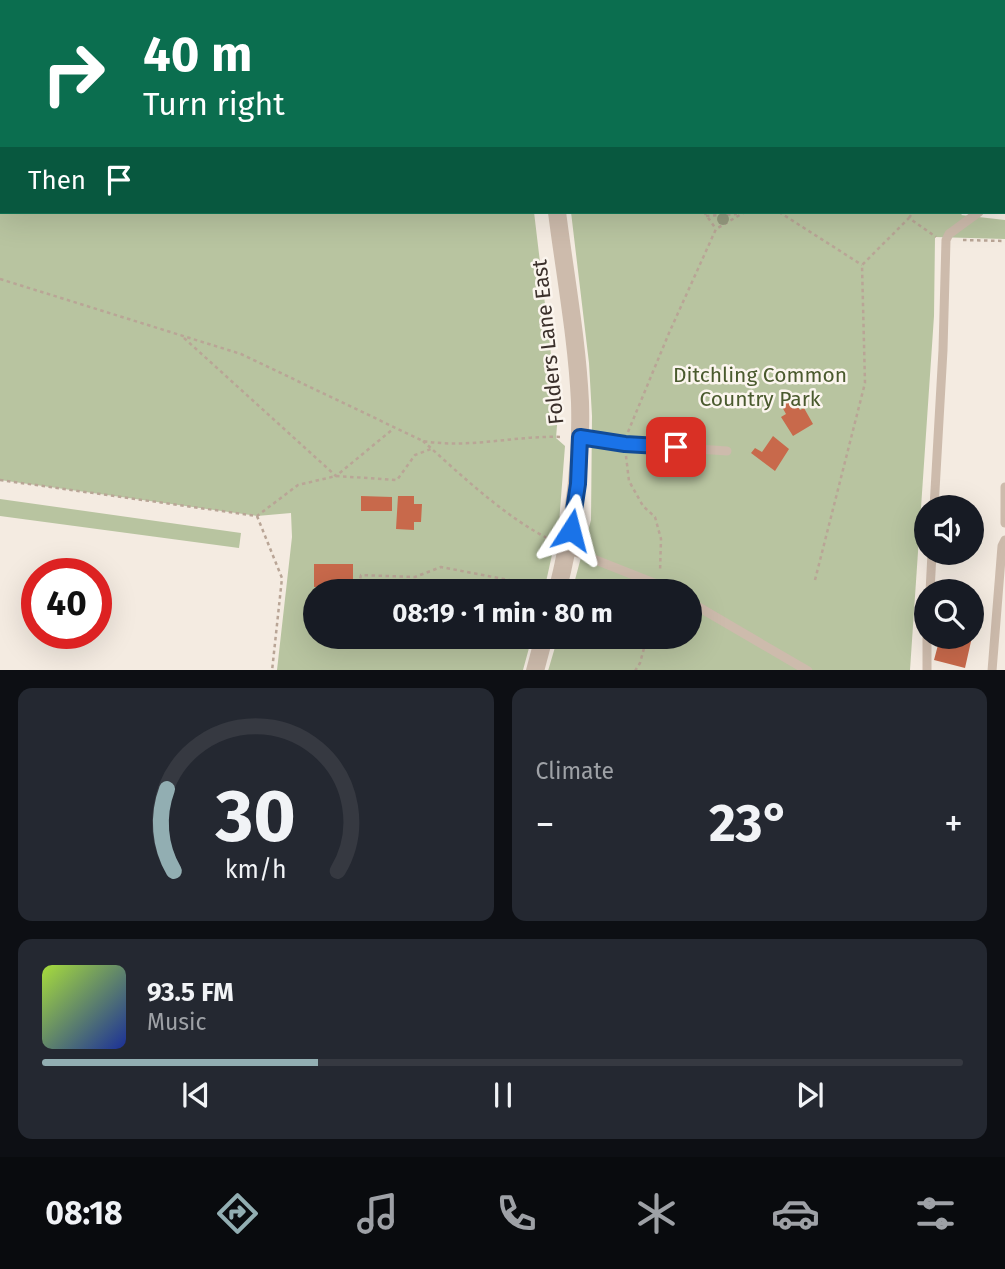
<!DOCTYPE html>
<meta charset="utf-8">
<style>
body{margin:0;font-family:"Fira Sans",sans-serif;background:#242831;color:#f1f3f6;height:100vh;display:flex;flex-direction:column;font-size:26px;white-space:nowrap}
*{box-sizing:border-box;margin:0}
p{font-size:23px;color:#9ea1a6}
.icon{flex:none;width:38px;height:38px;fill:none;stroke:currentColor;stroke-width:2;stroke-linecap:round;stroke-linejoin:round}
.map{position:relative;height:670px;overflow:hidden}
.drawer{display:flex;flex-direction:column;gap:18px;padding:18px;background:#0d0f14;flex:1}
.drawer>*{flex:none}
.guide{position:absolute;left:0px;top:0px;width:1006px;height:214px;box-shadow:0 7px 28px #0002;background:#0b6e4f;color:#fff;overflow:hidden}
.controls{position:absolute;left:914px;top:495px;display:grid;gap:14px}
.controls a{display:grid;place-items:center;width:70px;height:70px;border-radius:50%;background:#171b24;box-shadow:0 7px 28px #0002;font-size:35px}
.speed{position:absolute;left:21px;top:558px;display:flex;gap:14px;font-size:35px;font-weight:700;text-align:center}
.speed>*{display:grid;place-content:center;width:91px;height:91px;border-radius:50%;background:#171b24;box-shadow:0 7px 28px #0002;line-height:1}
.speed .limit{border:10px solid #d22;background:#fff;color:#111}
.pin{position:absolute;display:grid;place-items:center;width:60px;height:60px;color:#fff;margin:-30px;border-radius:14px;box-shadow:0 4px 10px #0006}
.me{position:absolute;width:77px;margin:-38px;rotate:9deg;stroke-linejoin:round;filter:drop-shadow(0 0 5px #0008)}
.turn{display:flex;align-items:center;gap:24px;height:147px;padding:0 28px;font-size:32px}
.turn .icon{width:91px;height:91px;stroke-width:2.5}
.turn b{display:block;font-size:49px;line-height:60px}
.then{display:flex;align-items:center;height:66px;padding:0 28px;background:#0003;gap:14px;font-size:26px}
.big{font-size:52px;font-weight:700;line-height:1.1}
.drawer .tile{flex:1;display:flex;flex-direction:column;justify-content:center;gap:10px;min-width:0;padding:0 24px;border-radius:14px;background:#242831}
.drawer .dial{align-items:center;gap:0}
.dial svg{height:182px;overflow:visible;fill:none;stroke:#363941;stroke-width:7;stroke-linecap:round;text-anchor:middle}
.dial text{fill:#f1f3f6;stroke:none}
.song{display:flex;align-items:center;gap:21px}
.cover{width:84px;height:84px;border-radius:10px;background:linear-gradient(135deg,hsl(80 70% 55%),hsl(230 70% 35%))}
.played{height:7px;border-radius:4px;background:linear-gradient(90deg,#92aeb2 30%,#363941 30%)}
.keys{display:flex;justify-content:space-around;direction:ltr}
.heat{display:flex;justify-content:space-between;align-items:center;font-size:38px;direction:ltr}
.drawer .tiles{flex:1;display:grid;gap:18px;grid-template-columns:1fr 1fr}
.tile:last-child{grid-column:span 2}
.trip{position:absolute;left:303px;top:579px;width:399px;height:70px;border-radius:35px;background:#171b24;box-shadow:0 7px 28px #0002;font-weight:700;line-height:70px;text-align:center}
.dock{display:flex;height:112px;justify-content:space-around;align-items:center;background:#090b0e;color:#9ea1a6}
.dock .icon{width:49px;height:49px}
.dock .active{color:#92aeb2}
.dock b{font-size:32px;color:#f1f3f6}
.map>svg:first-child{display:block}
.green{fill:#b8c4a0}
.building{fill:#c8694b}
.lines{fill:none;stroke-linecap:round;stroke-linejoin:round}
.path{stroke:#b9a596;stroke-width:2.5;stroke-dasharray:3.5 3.5;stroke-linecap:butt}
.service{stroke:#cdbbac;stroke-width:9}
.tertiary{stroke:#cdbbac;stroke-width:18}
.tree{fill:#969b7f}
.route-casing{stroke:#114b97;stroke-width:18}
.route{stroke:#1a73e8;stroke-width:12}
.labels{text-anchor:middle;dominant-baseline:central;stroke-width:5;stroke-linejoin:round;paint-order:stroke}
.street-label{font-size:21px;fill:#3b302b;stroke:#fbf5ee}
.park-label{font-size:21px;fill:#4a5a2e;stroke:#fbf5ee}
</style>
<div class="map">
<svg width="1005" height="671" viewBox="0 0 1005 671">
<rect width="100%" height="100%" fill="#f4ebe1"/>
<g class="green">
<polygon points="0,0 509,0 509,2 2,2 2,212 534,212 558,413 556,438 565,446 559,523 544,591 315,592 315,637 532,637 523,670 277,670 292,537 291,513 257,516 0,480"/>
<polygon points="545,0 1005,0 1005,175 1004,2"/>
<polygon points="571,212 964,212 961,215 1005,220 1005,239 935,237 934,316 910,670 548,671 558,637 690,637 690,592 572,591 591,520 592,416 589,363"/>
<polygon points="0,499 241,533 239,548 0,516"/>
</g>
<g class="building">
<polygon points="793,398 800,410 804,408 813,424 793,436 781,417 786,414 781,405"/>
<polygon points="773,436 789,449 775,471 751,453 755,448 762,452"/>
<polygon points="361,496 392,497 392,511 361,511"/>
<polygon points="398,496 414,496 414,504 422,504 421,522 414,522 414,530 396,529"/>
<rect x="314" y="564" width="39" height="23"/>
<polygon points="971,605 979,607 972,637 971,637"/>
<polygon points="948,637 972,637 965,668 934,660 938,645 945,647"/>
</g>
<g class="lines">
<g class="path">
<polyline points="799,0 801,2"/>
<polyline points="669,2 669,0"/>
<polyline points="1004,66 1005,65"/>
<polyline points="1004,153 1005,153"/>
<polyline points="704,212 716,229"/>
<polyline points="779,212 862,265"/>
<polyline points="706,216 737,214"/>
<polyline points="909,218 913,212"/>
<polyline points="963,240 1005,241"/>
<path d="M0 279 241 354 423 441C470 449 516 435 563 437"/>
<polyline points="184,338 336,476 393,429"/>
<polyline points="628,432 669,333 716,229 745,212"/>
<path d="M423 441C461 475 507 519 553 541"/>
<polyline points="626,456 629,481 643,506 655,517 661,539 660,572"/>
<polyline points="0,480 257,516 298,485 336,476 397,480 415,455 431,449"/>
<polyline points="257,516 282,578 272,671"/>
<polyline points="815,580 865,383 862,265 909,218 936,237"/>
<polyline points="357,592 361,575 415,577 441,567 540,586"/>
<polyline points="635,671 640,663 647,637"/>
</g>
<g class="service">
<polyline points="1004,193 1005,193"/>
<polyline points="580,437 625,444 727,451"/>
<polyline points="1005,487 1005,523"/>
<polyline points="934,508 943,350 946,240 949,234 979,212"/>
<polyline points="568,549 659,585 671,592"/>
<polyline points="930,592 932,553"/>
<polyline points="690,602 808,671"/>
<polyline points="927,671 927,637"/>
<polyline points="992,671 1002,546 1005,540"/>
</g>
<g class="tertiary">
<polyline points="529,0 529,2"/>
<path d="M557 592C573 529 582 467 580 402 577 339 565 275 557 212"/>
<polyline points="535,671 544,637"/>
</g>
</g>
<circle class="tree" cx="723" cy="219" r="6"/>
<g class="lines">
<defs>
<polyline id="route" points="571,530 578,484 580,437 625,444 676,447"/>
</defs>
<use href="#route" class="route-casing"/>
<use href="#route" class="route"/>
</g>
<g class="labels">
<g class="street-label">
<text transform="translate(548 342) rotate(-96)">Folders Lane East</text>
</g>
<g class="park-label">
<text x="760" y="375">Ditchling Common<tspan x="760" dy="24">Country Park</tspan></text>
</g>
</g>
</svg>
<div class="controls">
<a><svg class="icon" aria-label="sound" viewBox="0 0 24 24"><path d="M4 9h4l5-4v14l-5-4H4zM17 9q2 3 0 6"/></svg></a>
<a><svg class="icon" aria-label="search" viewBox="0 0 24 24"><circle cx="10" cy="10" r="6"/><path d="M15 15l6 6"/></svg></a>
</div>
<div class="speed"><div class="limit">40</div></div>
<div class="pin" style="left:676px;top:447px;background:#d93025"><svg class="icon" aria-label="arrive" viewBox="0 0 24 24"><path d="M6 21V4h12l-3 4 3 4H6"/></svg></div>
<svg class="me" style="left:571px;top:530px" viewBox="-20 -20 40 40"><path d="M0-17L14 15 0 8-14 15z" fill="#1a73e8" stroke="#fff" stroke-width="4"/></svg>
<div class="trip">08:19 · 1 min · 80 m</div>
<div class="guide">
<div class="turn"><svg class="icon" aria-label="right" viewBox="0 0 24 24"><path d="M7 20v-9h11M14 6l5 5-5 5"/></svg><div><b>40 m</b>Turn right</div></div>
<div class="then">Then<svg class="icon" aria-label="arrive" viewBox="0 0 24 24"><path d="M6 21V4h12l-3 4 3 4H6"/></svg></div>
</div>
</div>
<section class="drawer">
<div class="tiles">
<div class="tile dial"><svg viewBox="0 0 100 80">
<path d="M14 69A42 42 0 1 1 86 69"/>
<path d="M14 69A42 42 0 0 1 11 33" stroke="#92aeb2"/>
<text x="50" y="56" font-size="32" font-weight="700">30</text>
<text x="50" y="72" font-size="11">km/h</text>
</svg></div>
<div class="tile"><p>Climate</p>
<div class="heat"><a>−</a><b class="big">23°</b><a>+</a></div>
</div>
<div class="tile">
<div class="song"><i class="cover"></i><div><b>93.5 FM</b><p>Music</p></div></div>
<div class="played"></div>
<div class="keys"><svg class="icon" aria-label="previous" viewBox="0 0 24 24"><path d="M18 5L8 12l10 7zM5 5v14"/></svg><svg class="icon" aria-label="pause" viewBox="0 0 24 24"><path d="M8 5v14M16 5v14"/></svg><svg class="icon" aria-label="next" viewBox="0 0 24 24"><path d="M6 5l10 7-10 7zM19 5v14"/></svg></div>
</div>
</div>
</section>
<nav class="dock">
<b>08:18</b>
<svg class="icon active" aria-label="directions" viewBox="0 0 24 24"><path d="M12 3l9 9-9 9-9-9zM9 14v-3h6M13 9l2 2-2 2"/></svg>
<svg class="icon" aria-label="music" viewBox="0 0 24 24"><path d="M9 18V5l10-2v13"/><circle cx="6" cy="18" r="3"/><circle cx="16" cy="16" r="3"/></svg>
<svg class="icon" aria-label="phone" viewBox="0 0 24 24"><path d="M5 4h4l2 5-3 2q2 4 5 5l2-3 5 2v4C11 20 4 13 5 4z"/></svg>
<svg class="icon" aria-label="climate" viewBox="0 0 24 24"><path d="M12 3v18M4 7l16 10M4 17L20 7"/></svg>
<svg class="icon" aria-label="car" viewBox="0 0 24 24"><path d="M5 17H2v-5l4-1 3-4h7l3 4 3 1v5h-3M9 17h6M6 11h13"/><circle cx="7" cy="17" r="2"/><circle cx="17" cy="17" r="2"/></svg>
<svg class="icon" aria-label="filters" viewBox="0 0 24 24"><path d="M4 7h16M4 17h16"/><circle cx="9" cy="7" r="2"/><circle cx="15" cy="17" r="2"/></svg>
</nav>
